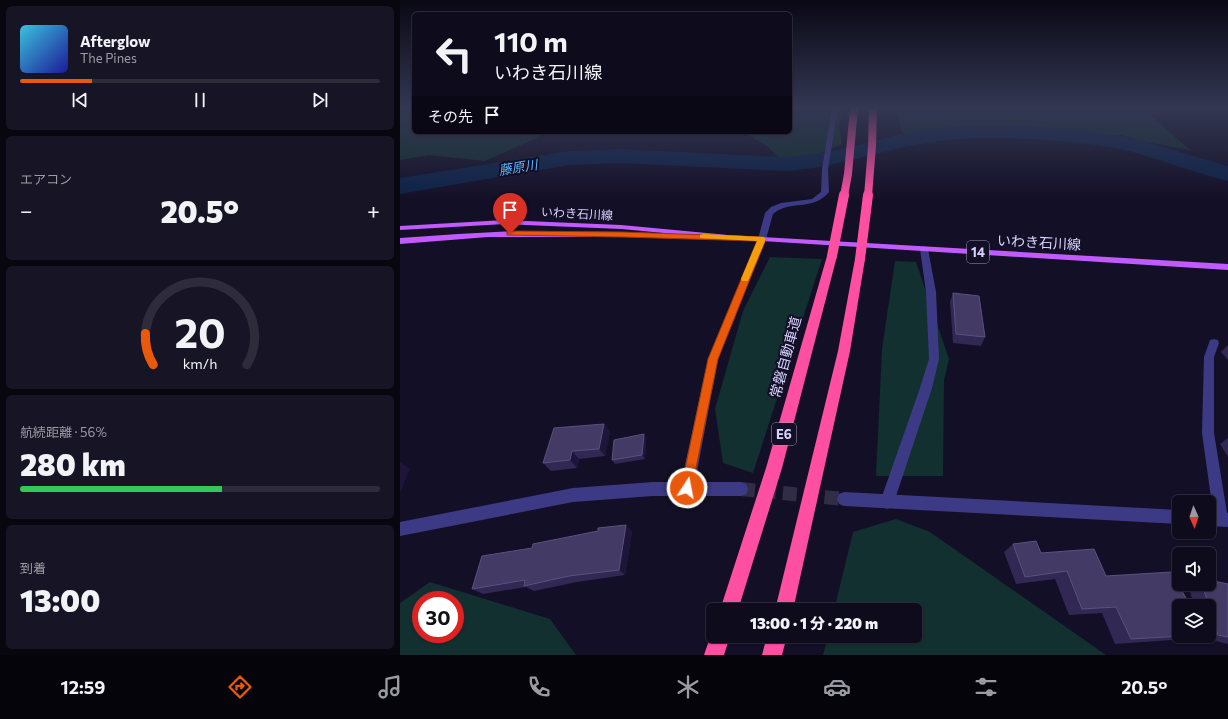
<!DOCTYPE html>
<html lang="ja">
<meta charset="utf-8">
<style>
body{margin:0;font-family:Commissioner,"Noto Sans JP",sans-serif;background:#171425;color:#f1f3f6;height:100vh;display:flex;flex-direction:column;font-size:15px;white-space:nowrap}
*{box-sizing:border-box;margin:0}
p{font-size:13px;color:#9b9ba3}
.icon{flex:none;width:22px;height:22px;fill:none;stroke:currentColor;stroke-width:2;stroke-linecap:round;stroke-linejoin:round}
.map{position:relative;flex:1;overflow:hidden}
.drawer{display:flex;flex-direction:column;gap:6px;padding:6px;background:#08060f;width:400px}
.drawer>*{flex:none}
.guide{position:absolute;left:12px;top:12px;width:380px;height:122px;border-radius:6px;box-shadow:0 1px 3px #0004,0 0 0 1px #2e2b3b;background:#0e0b1c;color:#f1f3f6;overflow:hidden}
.needle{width:26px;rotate:177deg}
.controls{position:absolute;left:772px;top:495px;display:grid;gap:8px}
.controls a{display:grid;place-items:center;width:44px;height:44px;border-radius:6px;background:#0e0b1c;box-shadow:0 1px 3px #0004,0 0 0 1px #2e2b3b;font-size:20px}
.speed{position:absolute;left:12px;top:591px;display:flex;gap:8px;font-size:20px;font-weight:700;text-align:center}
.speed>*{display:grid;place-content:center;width:52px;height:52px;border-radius:50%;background:#0e0b1c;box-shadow:0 1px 3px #0004,0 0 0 1px #2e2b3b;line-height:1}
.speed .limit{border:6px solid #d22;background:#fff;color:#111}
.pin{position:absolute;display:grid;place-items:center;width:34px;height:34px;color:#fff;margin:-41px -17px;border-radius:50% 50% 50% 0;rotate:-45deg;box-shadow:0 0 4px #0007}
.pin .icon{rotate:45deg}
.me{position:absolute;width:44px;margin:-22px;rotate:11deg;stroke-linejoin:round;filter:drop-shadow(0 0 3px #0008)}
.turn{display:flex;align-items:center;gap:14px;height:84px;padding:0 16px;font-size:18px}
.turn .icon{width:52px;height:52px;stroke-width:2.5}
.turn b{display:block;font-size:28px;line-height:34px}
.then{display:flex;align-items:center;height:38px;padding:0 16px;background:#0003;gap:8px;font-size:15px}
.big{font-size:30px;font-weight:800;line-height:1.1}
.drawer .tile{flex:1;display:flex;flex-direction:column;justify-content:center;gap:6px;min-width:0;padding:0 14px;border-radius:6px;background:#171425}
.drawer .dial{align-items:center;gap:0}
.dial svg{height:104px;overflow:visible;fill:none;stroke:#2e2b3b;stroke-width:7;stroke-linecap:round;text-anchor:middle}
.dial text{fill:#f1f3f6;stroke:none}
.song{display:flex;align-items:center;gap:12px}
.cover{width:48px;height:48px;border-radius:6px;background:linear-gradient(135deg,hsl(190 70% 55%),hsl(240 70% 35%))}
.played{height:4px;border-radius:2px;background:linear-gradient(90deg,#ea580c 20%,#2e2b3b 20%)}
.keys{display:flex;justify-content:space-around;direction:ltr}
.heat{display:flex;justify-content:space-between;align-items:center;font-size:22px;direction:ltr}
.charge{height:6px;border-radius:3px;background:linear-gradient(90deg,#34c759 56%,#2e2b3b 0)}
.trip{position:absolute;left:306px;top:603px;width:216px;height:40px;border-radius:6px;background:#0e0b1c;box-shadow:0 1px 3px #0004,0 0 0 1px #2e2b3b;font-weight:800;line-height:40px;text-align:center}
.dock{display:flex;height:64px;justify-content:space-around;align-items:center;background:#06040b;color:#9b9ba3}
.dock .icon{width:28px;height:28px}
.dock .current{color:#ea580c}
.dock b{font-size:18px;color:#f1f3f6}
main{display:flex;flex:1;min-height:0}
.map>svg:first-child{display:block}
.green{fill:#12302f;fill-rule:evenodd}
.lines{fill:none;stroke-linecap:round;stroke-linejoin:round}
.river{fill:#0c2248;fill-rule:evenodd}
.tertiary-tunnel{stroke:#312d47;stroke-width:14;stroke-dasharray:14 7;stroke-linecap:butt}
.minor{fill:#3d3a85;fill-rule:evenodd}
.tertiary{fill:#3d3a85;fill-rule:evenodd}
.primary{fill:#c25bff;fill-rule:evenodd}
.motorway{fill:#ff4fa3;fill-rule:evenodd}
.motorway-bridge-far1{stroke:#ff4fa3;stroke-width:8}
.motorway-bridge{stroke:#ff4fa3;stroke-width:10}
.wall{fill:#312854}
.shaded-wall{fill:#1d163a}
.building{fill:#433a66;stroke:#5a527e}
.route{fill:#ea580c;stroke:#983908}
.slow{fill:#f59e0b}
.labels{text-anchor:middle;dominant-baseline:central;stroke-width:4;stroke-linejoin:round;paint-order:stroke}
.far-street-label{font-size:12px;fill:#d9d4ff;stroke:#130f26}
.far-water-label{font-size:13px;font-style:italic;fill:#62b6ff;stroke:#130f26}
.shield{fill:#130f26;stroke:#9e99be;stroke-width:1}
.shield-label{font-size:13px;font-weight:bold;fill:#d9d4ff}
.street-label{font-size:14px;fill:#d9d4ff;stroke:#130f26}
</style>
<main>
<section class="drawer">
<div class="tile">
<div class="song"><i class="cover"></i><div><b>Afterglow</b><p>The Pines</p></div></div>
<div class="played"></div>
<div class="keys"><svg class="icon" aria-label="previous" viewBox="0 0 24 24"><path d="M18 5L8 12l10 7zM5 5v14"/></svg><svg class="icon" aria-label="pause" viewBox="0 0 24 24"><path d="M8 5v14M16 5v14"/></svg><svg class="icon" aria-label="next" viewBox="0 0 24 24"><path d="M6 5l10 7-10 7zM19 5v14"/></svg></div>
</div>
<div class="tile"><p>エアコン</p>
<div class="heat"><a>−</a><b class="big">20.5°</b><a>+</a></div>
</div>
<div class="tile dial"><svg viewBox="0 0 100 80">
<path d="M14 69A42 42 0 1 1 86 69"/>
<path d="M14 69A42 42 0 0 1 8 45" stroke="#ea580c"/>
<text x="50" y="56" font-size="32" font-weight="700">20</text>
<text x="50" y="72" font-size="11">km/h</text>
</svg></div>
<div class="tile"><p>航続距離 · 56%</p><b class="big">280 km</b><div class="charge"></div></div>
<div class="tile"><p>到着</p><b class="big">13:00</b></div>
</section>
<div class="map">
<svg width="828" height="655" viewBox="0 0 828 655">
<rect width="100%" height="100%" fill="#130f26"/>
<g class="green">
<polygon points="0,108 14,108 14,132 150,132 85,161 29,155 0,160"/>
<polygon points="390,108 445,108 439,124 442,144 413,156 379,158 367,146 343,132 390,132"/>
<polygon points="496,108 828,108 828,112 823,111 749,114 790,150 746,142 721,135 672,141 580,136 503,136"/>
<polygon points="370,257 422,259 353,473 323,463 315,409 343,311"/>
<polygon points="495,261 516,262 549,359 544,380 543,476 476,476 482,349"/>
<polygon points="496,519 530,532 706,655 423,655 428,636 515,636 515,610 434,610 453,532"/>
<path d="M30 582 150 619 176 655H0V603ZM21 600H55V634H21Z"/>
</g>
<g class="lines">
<path class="river" d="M618 125 688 131 732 138 828 166V181C795 173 762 160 729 151 706 145 681 143 657 141 621 138 584 136 548 140 493 145 441 168 385 171L220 163 169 165 0 194V178L169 151 220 149 385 157C431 155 473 140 517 131 550 124 585 126 618 125Z"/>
<polyline class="tertiary-tunnel" points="341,489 444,499"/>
<g class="minor">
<path d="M432 108H438L428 169 429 192C412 212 391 199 373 214L366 239 318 359 294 488 292 493 287 494 282 493 280 488 308 359 358 239 365 213 371 207 381 203 412 199 421 192 422 169Z"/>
<polygon points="524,246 528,249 536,292 539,359 532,388 494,502 492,507 487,509 482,507 480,502 520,388 529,359 526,292 520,249"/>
<polygon points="814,339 818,340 819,343 814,357 814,433 828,519 826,524 821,526 816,524 814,519 802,433 804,357 810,340"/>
</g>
<g class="tertiary">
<polygon points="253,482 341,482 346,484 348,489 346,494 341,496 253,496 173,502 0,536 0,522 173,488"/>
<polygon points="444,492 779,510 779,524 444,506 439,504 437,499 439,494"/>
<polygon points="809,512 828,513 828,527 809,526"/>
</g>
<g class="primary">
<polygon points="105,220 221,225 328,235 828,264 828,270 328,239 221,229 105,224 0,230 0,226"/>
<polygon points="117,231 234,233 238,235 234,237 88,237 0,244 0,238 58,234"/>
</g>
<g class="motorway">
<polygon points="432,253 437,256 382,468 338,610 320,610 366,468 427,256"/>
<polygon points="460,256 465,259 450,351 393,610 375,610 438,351 455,259"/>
<polygon points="313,629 313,636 330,636 324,655 304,655"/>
<polygon points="367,636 387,636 382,655 362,655"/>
</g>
<g class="motorway-bridge-far1">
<polyline points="444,196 448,174 454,108"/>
<polyline points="468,196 472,146 473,108"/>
</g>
<g class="motorway-bridge">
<polyline points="432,256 444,195"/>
<polyline points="460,259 468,195"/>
</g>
</g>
<g class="wall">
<polygon points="553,293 585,337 581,346 553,343 550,302"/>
<polygon points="828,345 828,360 821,352"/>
<polygon points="204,424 210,432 205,456 179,459 177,468 151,471 143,463"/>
<polygon points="244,434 246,438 245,459 215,464 212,460"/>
<polygon points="828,438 828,457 820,444"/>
<polygon points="198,531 232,531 225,575 177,582 134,591 126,587 83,594 72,589 132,548"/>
<polygon points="613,544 641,553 706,576 779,636 800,636 786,639 715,644 702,613 669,615 655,579 616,584 604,552"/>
<polygon points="788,584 828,584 828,644 804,638 803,636 809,636 809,606 794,606"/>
</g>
<g class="shaded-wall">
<polygon points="204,424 210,432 205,456 199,449"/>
<polygon points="244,434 246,438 245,459 242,455"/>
<polygon points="172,451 179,459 177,468 170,460"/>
<polygon points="0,462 10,469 0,493"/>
<polygon points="226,525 232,531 225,575 219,570"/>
</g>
<g class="building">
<polygon points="553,293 579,296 585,337 556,334"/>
<polygon points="204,424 199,449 172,451 170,460 143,463 154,428"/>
<polygon points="244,434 242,455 212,460 214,440"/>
<polygon points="226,525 219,570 169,576 124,586 125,580 72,589 82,556 132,548 133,544 198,531 198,528"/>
<polygon points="636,541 641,553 694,549 706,576 772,572 790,606 779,606 779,636 783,636 731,639 716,607 682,609 667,571 625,577 613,544"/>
<polygon points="809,580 828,584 828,637 818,635 802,584 809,584"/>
</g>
<linearGradient id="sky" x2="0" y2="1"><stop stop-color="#0a0815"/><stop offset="0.54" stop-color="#333752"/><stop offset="1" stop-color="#333752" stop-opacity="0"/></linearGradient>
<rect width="828" height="200" fill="url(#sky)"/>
<polygon class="route" points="110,231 223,232 364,237 366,239 318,359 291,493 287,494 283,493 281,488 308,359 357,241 223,237 107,235 107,232"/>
<polygon class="slow" points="303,234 364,237 366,239 348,281 342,281 341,279 357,241 300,238 300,235"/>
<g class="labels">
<g class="far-street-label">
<text transform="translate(177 213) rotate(3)">いわき石川線</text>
</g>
<g class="far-water-label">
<text transform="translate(118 167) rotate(-9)">藤原川</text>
</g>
<g class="shield">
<rect x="567" y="241" width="22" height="22" rx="3"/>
<rect x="372" y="423" width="24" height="22" rx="3"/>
</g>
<g class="shield-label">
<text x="578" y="252">14</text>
<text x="384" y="434">E6</text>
</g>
<g class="street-label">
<text transform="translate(639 242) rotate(3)">いわき石川線</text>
<text transform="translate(385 357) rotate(-75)">常磐自動車道</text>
</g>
</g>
</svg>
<div class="controls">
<a><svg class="needle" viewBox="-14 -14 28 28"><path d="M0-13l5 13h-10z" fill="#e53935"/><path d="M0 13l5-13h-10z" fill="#9b9ba3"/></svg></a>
<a><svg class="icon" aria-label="sound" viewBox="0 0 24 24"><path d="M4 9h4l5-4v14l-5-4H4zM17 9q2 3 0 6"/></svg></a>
<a><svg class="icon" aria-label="layers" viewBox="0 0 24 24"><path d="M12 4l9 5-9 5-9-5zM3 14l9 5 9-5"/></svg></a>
</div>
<div class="speed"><div class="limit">30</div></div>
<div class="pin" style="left:110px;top:234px;background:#d93025"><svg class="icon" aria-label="arrive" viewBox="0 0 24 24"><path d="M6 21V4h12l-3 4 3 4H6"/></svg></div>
<svg class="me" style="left:287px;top:488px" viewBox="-20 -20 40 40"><circle r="17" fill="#ea580c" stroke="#fff" stroke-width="3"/><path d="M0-11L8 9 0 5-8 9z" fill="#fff"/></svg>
<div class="trip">13:00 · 1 分 · 220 m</div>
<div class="guide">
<div class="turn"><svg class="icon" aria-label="left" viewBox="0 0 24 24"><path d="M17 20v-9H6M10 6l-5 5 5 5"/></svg><div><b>110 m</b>いわき石川線</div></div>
<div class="then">その先<svg class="icon" aria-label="arrive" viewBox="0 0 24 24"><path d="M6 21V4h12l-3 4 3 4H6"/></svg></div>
</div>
</div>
</main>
<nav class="dock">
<b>12:59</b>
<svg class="icon current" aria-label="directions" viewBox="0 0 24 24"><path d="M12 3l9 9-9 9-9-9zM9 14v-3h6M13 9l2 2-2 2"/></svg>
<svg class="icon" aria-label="music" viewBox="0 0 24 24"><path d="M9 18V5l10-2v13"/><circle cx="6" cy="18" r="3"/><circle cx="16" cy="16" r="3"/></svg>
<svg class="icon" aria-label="phone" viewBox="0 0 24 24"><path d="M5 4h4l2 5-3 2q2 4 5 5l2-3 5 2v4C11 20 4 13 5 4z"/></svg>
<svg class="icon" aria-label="climate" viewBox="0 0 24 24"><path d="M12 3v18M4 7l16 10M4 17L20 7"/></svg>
<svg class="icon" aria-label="car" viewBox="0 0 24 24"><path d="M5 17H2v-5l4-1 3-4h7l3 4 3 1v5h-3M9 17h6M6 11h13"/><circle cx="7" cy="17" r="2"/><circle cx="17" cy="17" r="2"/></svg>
<svg class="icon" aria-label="filters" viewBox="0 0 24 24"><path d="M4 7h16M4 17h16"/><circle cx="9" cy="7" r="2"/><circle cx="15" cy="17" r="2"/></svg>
<b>20.5°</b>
</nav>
